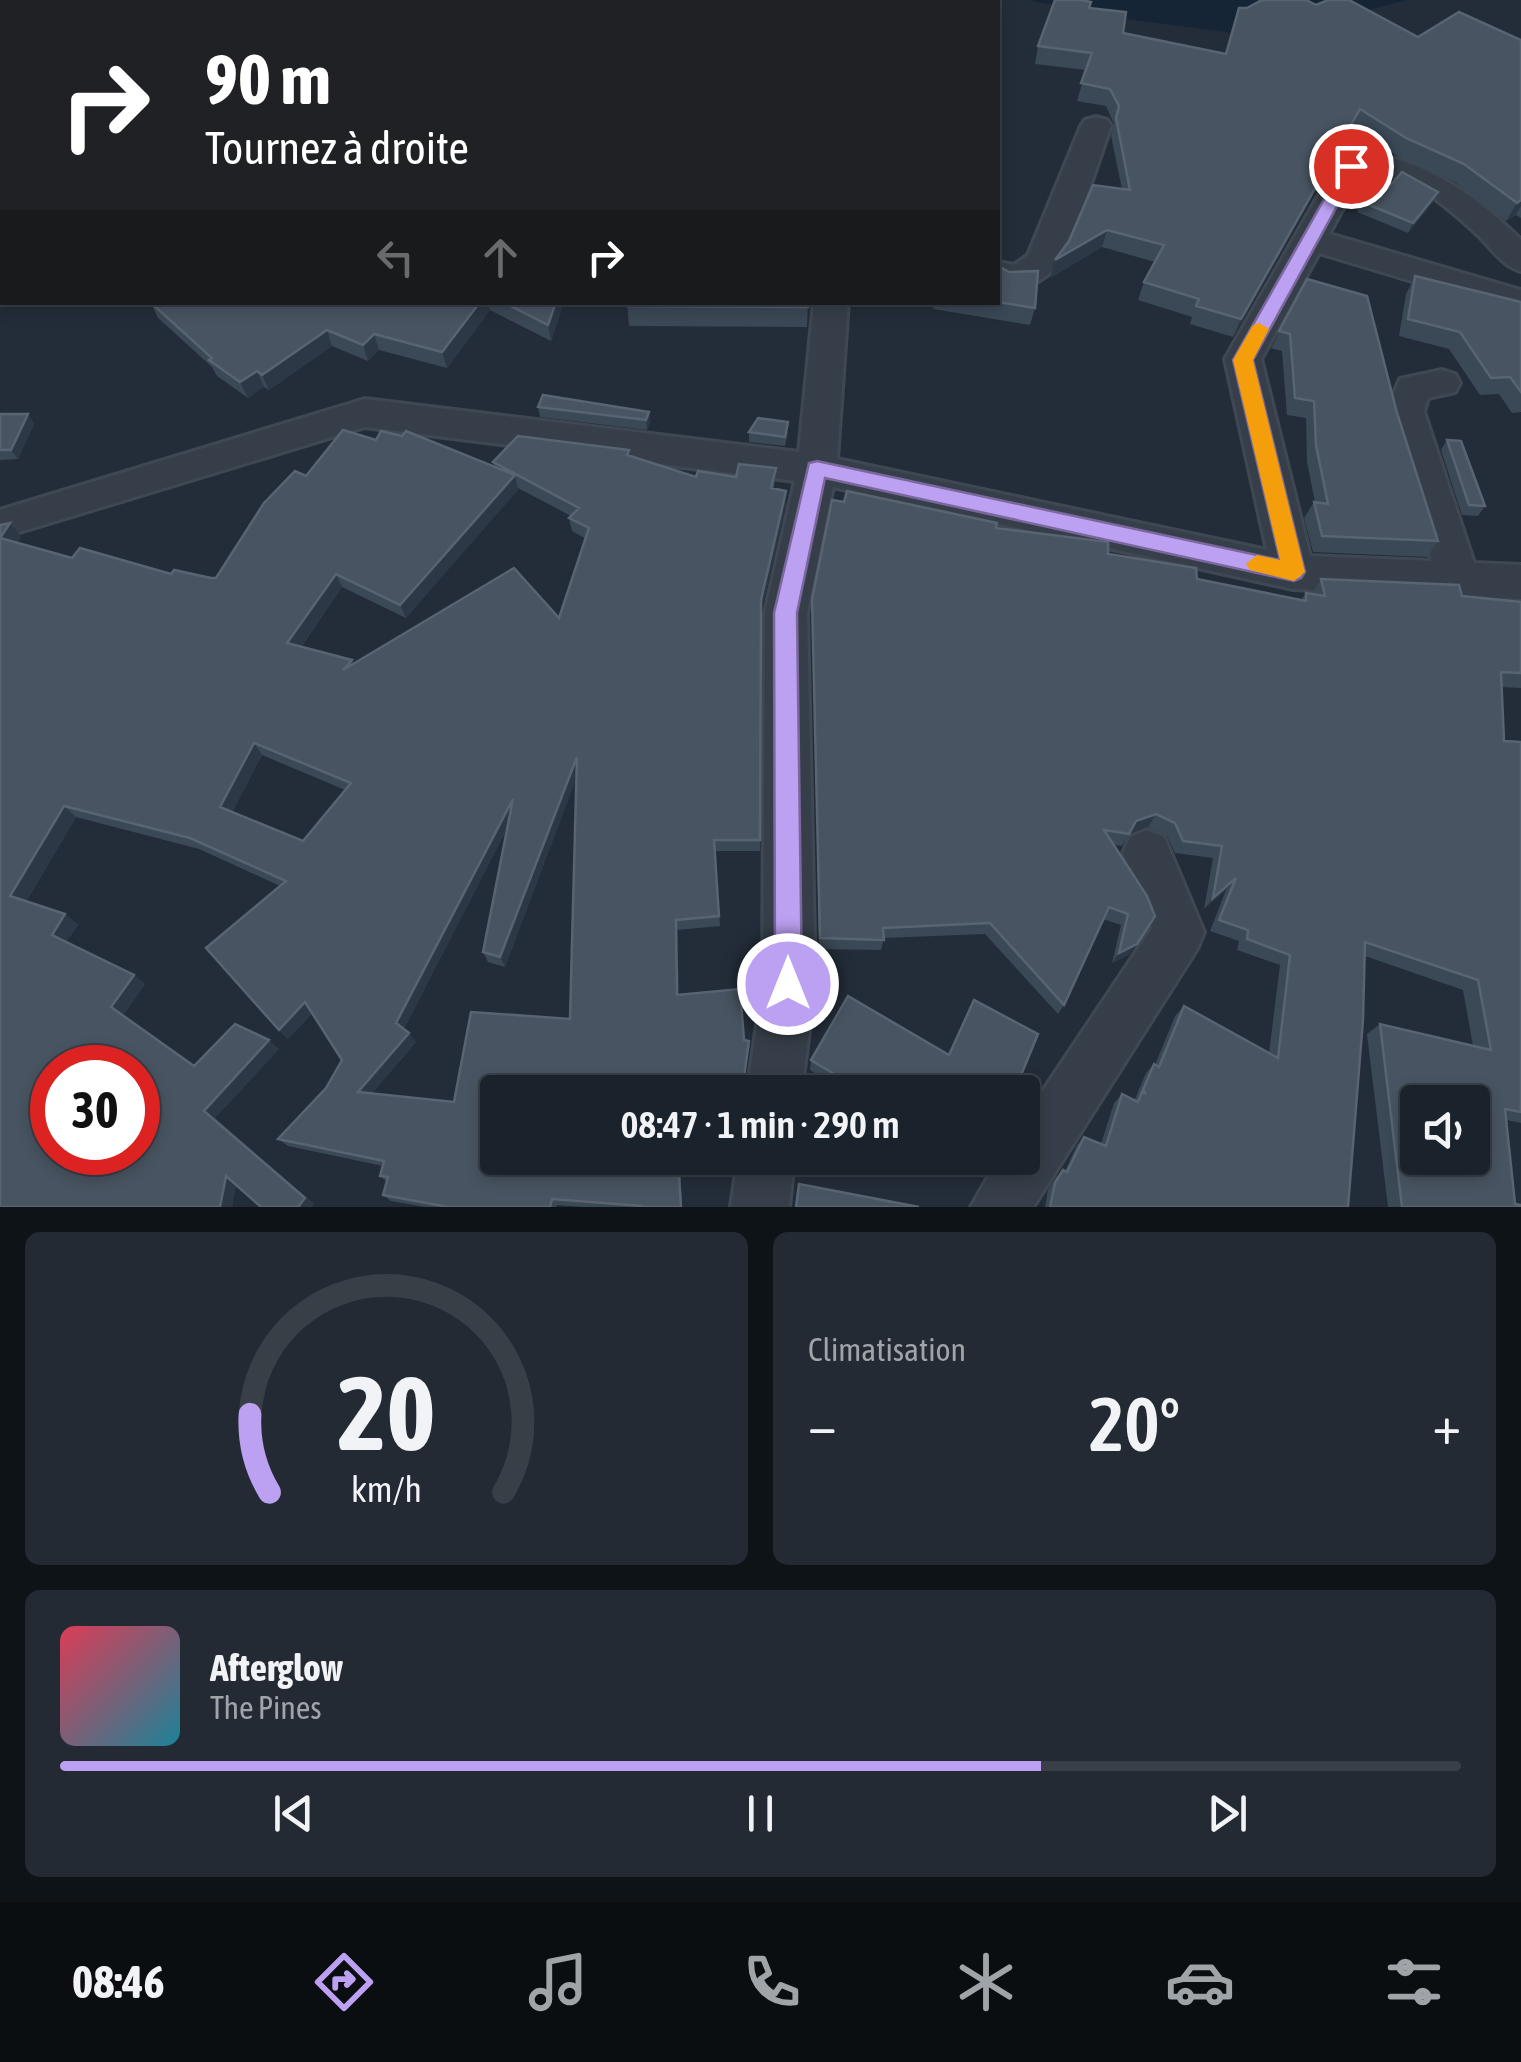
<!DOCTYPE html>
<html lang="fr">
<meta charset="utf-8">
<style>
body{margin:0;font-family:"Asap Condensed",sans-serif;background:#232a33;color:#f1f3f6;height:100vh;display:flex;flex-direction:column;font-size:38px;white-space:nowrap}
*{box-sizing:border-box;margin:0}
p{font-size:32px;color:#9fa4a9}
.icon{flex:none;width:55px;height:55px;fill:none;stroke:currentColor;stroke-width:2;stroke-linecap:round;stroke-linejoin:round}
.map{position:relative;height:1207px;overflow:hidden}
.panel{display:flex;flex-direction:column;gap:25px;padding:25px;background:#0e1318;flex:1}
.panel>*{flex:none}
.banner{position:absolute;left:0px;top:0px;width:1000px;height:305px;box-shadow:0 5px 15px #0003,0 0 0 2px #383f47;background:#202124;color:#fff;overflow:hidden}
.fabs{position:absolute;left:1400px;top:1085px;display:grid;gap:20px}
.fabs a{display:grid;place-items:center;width:90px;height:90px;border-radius:10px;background:#1a222b;box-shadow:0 5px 15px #0003,0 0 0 2px #383f47;font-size:50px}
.speed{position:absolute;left:30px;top:1045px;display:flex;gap:20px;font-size:50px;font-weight:700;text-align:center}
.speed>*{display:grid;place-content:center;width:130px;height:130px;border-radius:50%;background:#1a222b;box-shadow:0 5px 15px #0003,0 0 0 2px #383f47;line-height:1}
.speed .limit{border:15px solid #d22;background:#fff;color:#111}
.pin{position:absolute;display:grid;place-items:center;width:85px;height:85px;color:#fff;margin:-42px;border:5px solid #fff;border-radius:50%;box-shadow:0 2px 10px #0007}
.me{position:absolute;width:110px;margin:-55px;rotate:0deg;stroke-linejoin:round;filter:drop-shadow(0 0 8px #0008)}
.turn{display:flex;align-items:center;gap:35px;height:210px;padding:0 40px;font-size:45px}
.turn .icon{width:130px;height:130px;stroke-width:2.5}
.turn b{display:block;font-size:70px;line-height:85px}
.lanes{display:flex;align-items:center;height:95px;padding:0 40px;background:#0003;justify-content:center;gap:50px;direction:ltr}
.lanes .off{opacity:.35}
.big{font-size:75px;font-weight:600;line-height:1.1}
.panel .card{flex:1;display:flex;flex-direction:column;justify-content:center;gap:15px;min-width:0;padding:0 35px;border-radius:15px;background:#232a33}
.panel .dial{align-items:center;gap:0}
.dial svg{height:260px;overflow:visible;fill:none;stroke:#383f47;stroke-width:7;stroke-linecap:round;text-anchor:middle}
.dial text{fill:#f1f3f6;stroke:none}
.song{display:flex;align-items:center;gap:30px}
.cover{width:120px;height:120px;border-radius:15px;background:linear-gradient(135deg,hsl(350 70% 55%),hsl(190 70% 35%))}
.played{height:10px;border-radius:5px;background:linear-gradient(90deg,#bca0f2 70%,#383f47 70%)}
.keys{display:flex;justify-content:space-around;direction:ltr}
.heat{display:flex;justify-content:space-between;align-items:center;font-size:55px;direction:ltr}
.panel .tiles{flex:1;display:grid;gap:25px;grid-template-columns:1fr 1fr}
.card:last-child{grid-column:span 2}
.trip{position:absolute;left:480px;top:1075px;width:560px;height:100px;border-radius:10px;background:#1a222b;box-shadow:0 5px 15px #0003,0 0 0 2px #383f47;font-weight:600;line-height:100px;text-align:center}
.menu{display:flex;height:160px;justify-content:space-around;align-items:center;background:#0a0e11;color:#9fa4a9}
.menu .icon{width:70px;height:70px}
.menu .current{color:#bca0f2}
.menu b{font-size:45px;color:#f1f3f6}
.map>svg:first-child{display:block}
.water{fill:#162536}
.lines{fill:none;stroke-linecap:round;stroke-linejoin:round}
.street-casing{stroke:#3f4852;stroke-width:6}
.street{fill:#363f49;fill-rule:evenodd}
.wall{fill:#3b4855;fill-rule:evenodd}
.shaded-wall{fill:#2c3845}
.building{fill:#485461;stroke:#586471;stroke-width:2.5;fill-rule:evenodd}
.route{fill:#bca0f2;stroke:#7a689d;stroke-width:2.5}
.slow{fill:#f59e0b}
</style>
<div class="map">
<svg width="1521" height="1207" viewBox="0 0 1521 1207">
<rect width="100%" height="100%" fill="#232d39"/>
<g class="water">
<polygon points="0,0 671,0 2,2 2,270"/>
<polygon points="1028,0 1407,0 1265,37 1125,19"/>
</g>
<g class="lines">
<defs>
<g id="street">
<path d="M1096 117 1107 120 1111 126C1100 155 1071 249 1055 267 1038 287 1021 288 998 284V262L1014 265 1028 255 1081 126 1085 120Z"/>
<path d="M1372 153C1432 165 1478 197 1521 240V271C1503 266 1492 249 1479 236 1450 209 1405 168 1362 173L1329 234 1521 290V314L1319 253 1261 359 1310 556 1432 561 1386 412 1400 379 1442 370 1455 374 1460 383 1455 392 1428 398 1424 412 1474 563 1521 565V599L1293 589 833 487 807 613 815 985 801 1092H747L763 985 765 613 795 481 365 427 0 538V510L365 399 799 452 814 302H848L837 459 1267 550 1225 359 1340 158Z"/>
<polygon points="1147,830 1164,837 1204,932 1197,949 1033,1207 971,1207 999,1158 1022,1158 1022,1122 1152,928 1123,853 1130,837"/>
<polygon points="738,1158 794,1158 789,1207 731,1207"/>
</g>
</defs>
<use href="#street" class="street-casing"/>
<use href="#street" class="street"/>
</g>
<g class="wall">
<polygon points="1316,5 1418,37 1521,40 1521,218 1516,215 1506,221 1455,182 1397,156 1352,126 1233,337 1190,324 1192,317 1138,300 1144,282 1155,262 1102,247 1050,278 1122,189 1111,136 1114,124 1106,106 1077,101 1086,70 1035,64 1038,46 1090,8 1123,33 1226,54"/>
<polygon points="1362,202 1433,202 1408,233 1357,212"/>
<polygon points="1009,272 1035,308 1030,325 933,309 934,302 998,302"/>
<polygon points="1415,276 1521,302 1521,412 1512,413 1499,394 1480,395 1449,349 1399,336 1406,294"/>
<polygon points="1307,279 1397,413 1438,541 1427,557 1313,552 1304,518 1314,502 1315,502 1307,462 1306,418 1287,415 1282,351 1271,348"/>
<polygon points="150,302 564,302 551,341 490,310 447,368 379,350 368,361 332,346 269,390 264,387 248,398 217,376 212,367 158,318"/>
<polygon points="627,302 808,302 807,327 629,326"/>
<polygon points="538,407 649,412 650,422 647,430 540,417"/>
<polygon points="0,414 28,414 34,424 18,459 0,460"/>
<polygon points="749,432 788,432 785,446 749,442"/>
<path d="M376 440 494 467 493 462 629 450 630 456 696 477H736L776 468 774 489 786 505 761 613 760 851H715L720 926 677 930 679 995 744 1040 749 1041 744 1085 747 1088H759L760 1092H498V1158H685V1163L680 1164 682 1207H583L557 1205 556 1207H425L391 1201 383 1195 387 1182 380 1176 383 1166 288 1146 278 1139 326 1088 342 1060 312 1013 288 1039 279 1030 280 886 199 849 76 817 26 902 65 914 78 925 66 942 134 975 145 984 123 1015 194 1066 279 1049 215 1118 314 1204 236 1185 232 1207H0V525L21 536 17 543 72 558 171 574 216 578 306 476ZM518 488 571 516 569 518 572 531 586 539 559 618 354 664 352 660 301 647 342 587 406 618ZM262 755 345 790 303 841 232 812ZM576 778 570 1019 454 1102 372 1093 416 1042 404 1029 506 830 483 952 488 962 505 967Z"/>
<polygon points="1447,440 1485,506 1478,516 1462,515 1441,450"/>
<polygon points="996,528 1108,554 1197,579 1301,600 1306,593 1312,594 1321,579 1521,602 1521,688 1502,687 1504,741 1521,742 1521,1123 1507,1120 1515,1204 1521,1207 1388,1207 1367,1034 1380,1024 1473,1046 1463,990 1365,956 1348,1207 1045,1207 1048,1190 1056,1177 1063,1170 1065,1171 1077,1145 1084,1137 1101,1144 1114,1103 1122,1094 1135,1099 1146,1073 1154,1064 1155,1065 1175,1016 1184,1006 1269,1053 1280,965 1237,950 1239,941 1210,931 1226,890 1204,909 1213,858 1175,853 1167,836 1148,827 1129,833 1122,846 1114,845 1147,896 1130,954 1112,963 1121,925 1103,919 1064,1005 1058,1014 985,934 884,938 881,950 819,949 812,599"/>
<polygon points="811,1060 1014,1092 846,1092 810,1070"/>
<polygon points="951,1158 995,1158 984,1177"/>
</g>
<g class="shaded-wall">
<polygon points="1360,109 1352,126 1233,337 1241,319"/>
<polygon points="1438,192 1433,202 1408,233 1413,223"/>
<polygon points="1521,200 1521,206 1516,215 1506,221 1517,203"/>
<polygon points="1107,230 1102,247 1050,278 1055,260"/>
<polygon points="480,302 488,302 490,310 447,368 442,352"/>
<polygon points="556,302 564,302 551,341 548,325"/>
<polygon points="327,330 332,346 269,390 262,375"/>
<polygon points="374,334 379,350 368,361 363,345"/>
<polygon points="257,371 264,387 248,398 240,382"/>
<polygon points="649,412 650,422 647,430 646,420"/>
<polygon points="28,414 34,424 18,459 11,450"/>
<polygon points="515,475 518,490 406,618 400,605"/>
<polygon points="786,491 786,505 761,613 760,851 761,600"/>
<polygon points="10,523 21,536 11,552 0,538"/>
<polygon points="336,574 342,587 294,656 287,643"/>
<polygon points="254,743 262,755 229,819 220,807"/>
<polygon points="577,757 580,769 505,967 500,957"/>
<polygon points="513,799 517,810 403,1031 396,1023"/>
<polygon points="64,806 76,817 23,907 10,896"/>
<polygon points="1156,814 1148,827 1129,834 1136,821"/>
<polygon points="1236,878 1226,890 1204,909 1213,898"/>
<polygon points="65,914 78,925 64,945 52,935"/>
<polygon points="676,920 677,930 679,1005 677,995"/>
<polygon points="1137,944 1130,954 1112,963 1119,953"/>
<polygon points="134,975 145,984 123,1016 111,1007"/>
<polygon points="305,1002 313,1011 288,1039 279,1030"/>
<polygon points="409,1033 416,1042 366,1100 358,1092"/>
<polygon points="269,1040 279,1049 215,1118 314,1204 312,1207 298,1207 204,1111"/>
<polygon points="226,1176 237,1182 232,1207 220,1207"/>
</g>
<g class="building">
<polygon points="1055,0 1081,0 1091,2 1089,8 1126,12 1123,33 1226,54 1239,8 1247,8 1262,0 1306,0 1316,5 1328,0 1349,0 1418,37 1459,12 1521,40 1521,200 1517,203 1464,164 1406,138 1360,109 1241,319 1196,306 1199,299 1144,282 1164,245 1107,230 1055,260 1069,241 1093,185 1130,190 1116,118 1119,106 1110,89 1081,83 1092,53 1038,46"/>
<polygon points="1402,172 1438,192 1413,223 1362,202 1389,187"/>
<polygon points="998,266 1009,272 1038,271 1035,308 998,302"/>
<polygon points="1415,276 1521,302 1521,392 1510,377 1491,378 1460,332 1408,319"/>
<polygon points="1307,279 1367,296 1397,413 1438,541 1322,536 1314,502 1328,504 1316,445 1314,401 1295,398 1290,334 1279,331"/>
<polygon points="150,302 480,302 442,352 374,334 363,345 327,330 262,375 257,371 240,382 209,360 212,358"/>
<polygon points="503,302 556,302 548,325"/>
<polygon points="627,302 808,302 808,307 627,306"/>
<polygon points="543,395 649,412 646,420 538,407"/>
<polygon points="0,414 28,414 11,450 0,450"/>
<polygon points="758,418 788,422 785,437 749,432"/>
<path d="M343 430 376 440 381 431 402 436 406 431 515 475 400 605 336 574 287 643 352 660 343 670 514 568 559 618 589 528 569 518 579 508 493 462 518 436 629 450 627 455 696 477 698 471 736 477 739 464 776 468 771 488 786 491 761 600 760 840H714L719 916 676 920 677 995 740 989 744 1040 749 1041 743 1084 747 1088H759V1092H747L732 1090V1092H498V1158H678L681 1207H642V1206L552 1199 550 1207H448L383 1195 388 1177 380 1176 384 1161 278 1139 326 1088 342 1060 305 1002 279 1030 206 948 286 881 190 838 64 806 10 896 65 914 52 935 134 975 111 1007 194 1066 235 1024 269 1040 204 1111 305 1198 298 1207H261L226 1176 220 1207H0V525L10 523 0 538 72 558 80 548 171 574 174 570 211 578H216L264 503 295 471 306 476ZM254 743 351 783 303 841 220 807ZM577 757 570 1019 471 1012 454 1102 358 1092 409 1033 396 1023 513 799 483 952 500 957ZM52 1068H138V1152H52Z"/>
<polygon points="1447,440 1461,441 1485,506 1469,505"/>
<path d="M847 491 997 523 996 528 1108 542V554L1196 568 1197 579 1306 601V593L1325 596 1321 579 1459 585 1462 596 1521 602V673L1501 672 1504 741 1521 742V1112L1505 1109 1515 1204 1521 1205V1207H1402L1380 1024 1491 1050 1478 980 1365 942 1363 1020 1348 1207H1050L1055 1183 1063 1170 1067 1172 1084 1137 1106 1146 1122 1094 1138 1102 1142 1092 1146 1094 1143 1090 1154 1064 1159 1067 1184 1006 1278 1058 1290 955 1247 939 1248 930 1219 920 1236 878 1213 898 1222 846 1183 841 1175 823 1156 814 1136 821 1129 834 1104 830 1147 896 1155 916 1137 944 1119 953 1128 914 1109 907 1064 1005 990 923 883 928 884 940 820 938 812 599 832 500 844 502ZM1418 1102H1472V1158H1418Z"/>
<polygon points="848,996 949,1055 974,1000 1038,1034 1014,1092 864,1092 811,1060"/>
<polygon points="970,1158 995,1158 989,1169"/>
<polygon points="799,1184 919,1207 796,1207"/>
</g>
<polygon class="route" points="1351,160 1359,166 1253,360 1305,572 1301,578 1294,581 825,478 797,613 802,984 798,994 788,998 779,994 775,984 774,613 809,463 817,461 1280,560 1233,360 1343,166"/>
<polygon class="slow" points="1259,323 1269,329 1253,360 1305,572 1294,581 1250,570 1246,564 1257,555 1280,560 1233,360 1253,325"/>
</svg>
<div class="fabs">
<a><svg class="icon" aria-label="sound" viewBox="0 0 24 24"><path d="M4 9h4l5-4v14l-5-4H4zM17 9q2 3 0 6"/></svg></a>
</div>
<div class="speed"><div class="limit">30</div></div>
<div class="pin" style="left:1351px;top:166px;background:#d93025"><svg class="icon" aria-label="arrive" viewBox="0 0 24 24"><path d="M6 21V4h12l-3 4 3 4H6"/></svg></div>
<svg class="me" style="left:788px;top:984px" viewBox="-20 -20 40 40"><circle r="17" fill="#bca0f2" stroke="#fff" stroke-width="3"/><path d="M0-11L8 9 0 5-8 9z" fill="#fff"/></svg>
<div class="trip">08:47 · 1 min · 290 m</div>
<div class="banner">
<div class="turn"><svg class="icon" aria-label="right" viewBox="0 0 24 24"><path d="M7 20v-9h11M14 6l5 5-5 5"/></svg><div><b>90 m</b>Tournez à droite</div></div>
<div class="lanes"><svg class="icon off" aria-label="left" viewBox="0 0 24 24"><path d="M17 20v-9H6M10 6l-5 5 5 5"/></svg><svg class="icon off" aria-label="ahead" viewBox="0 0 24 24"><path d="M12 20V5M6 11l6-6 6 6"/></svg><svg class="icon" aria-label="right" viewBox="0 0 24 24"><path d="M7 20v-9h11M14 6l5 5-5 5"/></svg></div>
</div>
</div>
<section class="panel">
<div class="tiles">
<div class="card dial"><svg viewBox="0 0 100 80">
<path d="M14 69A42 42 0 1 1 86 69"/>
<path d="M14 69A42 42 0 0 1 8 45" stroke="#bca0f2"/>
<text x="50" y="56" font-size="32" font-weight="700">20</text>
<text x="50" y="72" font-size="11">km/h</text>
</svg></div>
<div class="card"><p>Climatisation</p>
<div class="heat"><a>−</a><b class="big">20°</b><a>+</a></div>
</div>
<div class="card">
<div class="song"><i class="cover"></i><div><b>Afterglow</b><p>The Pines</p></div></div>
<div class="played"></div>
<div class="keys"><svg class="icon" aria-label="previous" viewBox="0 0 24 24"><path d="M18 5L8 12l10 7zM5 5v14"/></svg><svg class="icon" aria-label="pause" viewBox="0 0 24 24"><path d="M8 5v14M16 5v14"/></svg><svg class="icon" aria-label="next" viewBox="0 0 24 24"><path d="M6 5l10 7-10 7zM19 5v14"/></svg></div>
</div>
</div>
</section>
<nav class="menu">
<b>08:46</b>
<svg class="icon current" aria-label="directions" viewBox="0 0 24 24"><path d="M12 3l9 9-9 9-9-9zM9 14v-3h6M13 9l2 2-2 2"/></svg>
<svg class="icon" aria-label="music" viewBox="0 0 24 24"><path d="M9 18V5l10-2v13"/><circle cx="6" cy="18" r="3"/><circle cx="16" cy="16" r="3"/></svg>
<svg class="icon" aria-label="phone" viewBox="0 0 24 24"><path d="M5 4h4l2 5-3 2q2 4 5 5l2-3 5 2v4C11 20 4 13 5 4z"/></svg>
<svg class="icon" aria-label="climate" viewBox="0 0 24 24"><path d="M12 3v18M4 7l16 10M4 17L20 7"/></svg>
<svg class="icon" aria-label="car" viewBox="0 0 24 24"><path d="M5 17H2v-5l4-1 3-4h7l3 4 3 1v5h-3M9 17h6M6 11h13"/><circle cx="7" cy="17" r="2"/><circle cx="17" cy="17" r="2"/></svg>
<svg class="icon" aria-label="filters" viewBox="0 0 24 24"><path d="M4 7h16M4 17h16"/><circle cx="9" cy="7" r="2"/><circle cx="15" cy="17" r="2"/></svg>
</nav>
